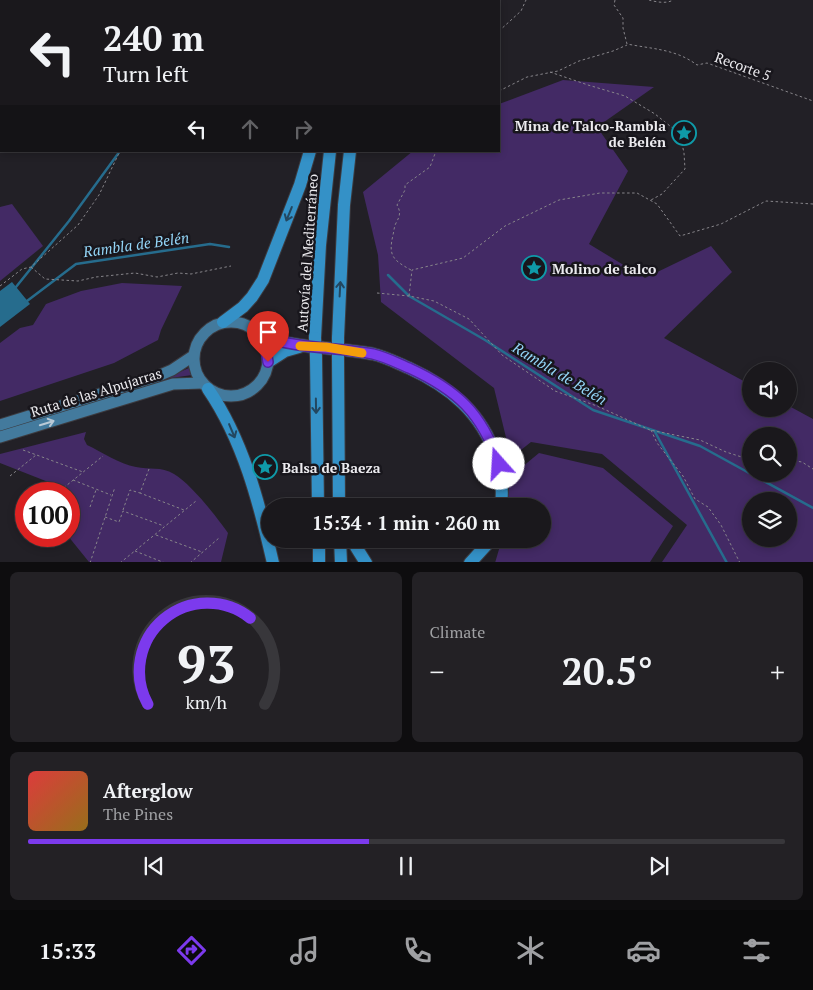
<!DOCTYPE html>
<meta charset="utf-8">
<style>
body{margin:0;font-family:"PT Serif",serif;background:#232125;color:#f1f3f6;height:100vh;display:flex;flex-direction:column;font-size:19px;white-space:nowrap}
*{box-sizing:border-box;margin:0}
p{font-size:16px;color:#9fa0a3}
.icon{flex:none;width:28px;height:28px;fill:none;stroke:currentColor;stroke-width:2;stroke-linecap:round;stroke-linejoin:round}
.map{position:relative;height:562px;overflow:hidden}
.panel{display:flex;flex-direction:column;gap:10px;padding:10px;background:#0e0d0f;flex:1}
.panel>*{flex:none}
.guide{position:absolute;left:0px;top:0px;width:500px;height:152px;box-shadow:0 2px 8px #0003,0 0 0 1px #38373b;background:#1a181c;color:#f1f3f6;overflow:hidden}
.fabs{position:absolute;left:742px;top:362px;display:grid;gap:10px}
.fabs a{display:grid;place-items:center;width:55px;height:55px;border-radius:50%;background:#1a181c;box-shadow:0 2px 8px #0003,0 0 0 1px #38373b;font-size:25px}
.speed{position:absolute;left:15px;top:482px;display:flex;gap:10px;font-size:25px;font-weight:700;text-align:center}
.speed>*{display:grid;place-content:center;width:65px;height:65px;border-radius:50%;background:#1a181c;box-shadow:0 2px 8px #0003,0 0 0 1px #38373b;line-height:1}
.speed .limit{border:8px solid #d22;background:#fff;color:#111}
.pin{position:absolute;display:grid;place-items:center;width:42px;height:42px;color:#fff;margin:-51px -21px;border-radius:50% 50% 50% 0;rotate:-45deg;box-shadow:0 0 5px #0007}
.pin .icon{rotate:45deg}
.me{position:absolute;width:55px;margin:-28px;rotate:341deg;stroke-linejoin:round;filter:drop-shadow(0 0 4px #0008)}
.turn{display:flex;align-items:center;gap:18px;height:105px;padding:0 20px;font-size:22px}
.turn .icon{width:65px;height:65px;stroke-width:2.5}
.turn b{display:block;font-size:35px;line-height:42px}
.lanes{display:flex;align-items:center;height:48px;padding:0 20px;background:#0003;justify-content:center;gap:25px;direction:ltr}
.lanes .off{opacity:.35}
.big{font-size:38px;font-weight:700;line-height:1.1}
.panel .widget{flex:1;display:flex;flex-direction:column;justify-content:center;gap:8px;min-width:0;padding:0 18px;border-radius:8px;background:#232125}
.panel .dial{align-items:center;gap:0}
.dial svg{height:130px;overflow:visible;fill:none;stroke:#38373b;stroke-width:7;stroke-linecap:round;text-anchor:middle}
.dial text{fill:#f1f3f6;stroke:none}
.song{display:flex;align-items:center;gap:15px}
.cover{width:60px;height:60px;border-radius:8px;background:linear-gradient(135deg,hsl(0 70% 55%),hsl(40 70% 35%))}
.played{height:5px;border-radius:2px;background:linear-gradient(90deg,#7c3aed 45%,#38373b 45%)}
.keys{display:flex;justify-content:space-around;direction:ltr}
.heat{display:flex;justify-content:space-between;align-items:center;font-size:28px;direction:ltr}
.panel .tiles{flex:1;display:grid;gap:10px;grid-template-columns:1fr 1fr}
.widget:last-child{grid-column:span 2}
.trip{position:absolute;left:261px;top:498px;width:290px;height:50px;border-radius:25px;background:#1a181c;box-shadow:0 2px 8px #0003,0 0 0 1px #38373b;font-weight:700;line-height:50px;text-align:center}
.menu{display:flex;height:80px;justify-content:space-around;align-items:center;background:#0a0a0b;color:#9fa0a3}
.menu .icon{width:35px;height:35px}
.menu .current{color:#7c3aed}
.menu b{font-size:22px;color:#f1f3f6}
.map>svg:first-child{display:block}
.green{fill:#432a65;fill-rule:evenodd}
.water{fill:#266c8d}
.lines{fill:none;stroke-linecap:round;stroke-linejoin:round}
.stream{stroke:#266c8d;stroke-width:2.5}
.secondary-casing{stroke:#3c3b40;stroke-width:12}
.primary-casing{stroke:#3c3b40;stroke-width:13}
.highway-casing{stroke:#3c3b40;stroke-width:14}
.path{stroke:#87858a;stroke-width:1;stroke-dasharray:2.5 2.5;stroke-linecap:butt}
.secondary{stroke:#5a575f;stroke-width:10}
.primary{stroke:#437a9d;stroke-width:11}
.highway{stroke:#3491c7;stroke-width:12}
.highway-bridge-casing{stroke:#3c3b40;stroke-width:14;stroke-linecap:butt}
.highway-bridge{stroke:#3491c7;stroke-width:12}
.oneway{stroke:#234760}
.oneway2{stroke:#b9c9d6}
.route-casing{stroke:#51269a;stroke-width:12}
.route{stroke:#7c3aed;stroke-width:9}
.slow{stroke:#f59e0b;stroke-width:9}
.labels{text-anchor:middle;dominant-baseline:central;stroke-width:5;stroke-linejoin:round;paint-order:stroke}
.street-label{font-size:14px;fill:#ecebef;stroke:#18161c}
.poi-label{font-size:14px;font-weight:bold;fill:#ecebef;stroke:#18161c;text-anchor:start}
.water-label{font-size:15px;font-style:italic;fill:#94d6f8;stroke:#18161c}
</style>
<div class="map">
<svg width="813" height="563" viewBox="0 0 813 563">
<rect width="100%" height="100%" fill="#222026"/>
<g class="green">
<path d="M563 80 654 87 597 127 628 171 589 244 645 278 711 246 732 272 664 338 751 385V409H789V406L813 419V562H662L687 525 602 454 531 442 511 458 494 388 381 302 378 255 363 192 413 151H499V104ZM751 436H789V474H751ZM751 501H789V539H751Z"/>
<polygon points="12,204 43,246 0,281 0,207"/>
<polygon points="122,283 182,286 161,330 158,340 114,363 0,401 0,343 20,328 33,325 46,304 81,291"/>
<polygon points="189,368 192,375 171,378 0,433 0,430 164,379"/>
<path d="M86 432 84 439 87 445C102 452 119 464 136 467 149 470 161 466 174 474 191 484 216 516 228 533L221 562H89L68 536 69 494H61L66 489 0 463V454Z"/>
<polygon points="539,453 603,468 673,526 650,562 495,563 502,539 542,539 542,506 507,506 510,477"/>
</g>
<polygon class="water" points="12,282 30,304 0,327 0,291"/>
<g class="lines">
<g class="stream">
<polyline points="169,1 169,0"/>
<polyline points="388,275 409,296 485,340 593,410 700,446 813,508"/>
<polyline points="16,287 69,221 120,151"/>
<polyline points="27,301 76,264 210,244 229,247"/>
<polyline points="655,432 727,563"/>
</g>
<defs>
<polyline id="secondary" points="15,0 18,1"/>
<g id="primary">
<circle cx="231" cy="359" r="37"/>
<polyline points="0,425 158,376 172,370 193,356"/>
<polyline points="0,437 173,384 202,383"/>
</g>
<g id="highway">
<polyline points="350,1 351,0"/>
<polyline points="374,1 374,0"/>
<polyline points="223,322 243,307 252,297 263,280 300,185 310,151"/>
<path d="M261 336C298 349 336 347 373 354 386 357 397 363 409 368 450 387 482 413 496 457 501 473 503 490 501 506"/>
<polyline points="315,338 320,245 330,151"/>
<polyline points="338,338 344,205 350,151"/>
<polyline points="316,357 318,506"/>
<polyline points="338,358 339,506"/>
<polyline points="268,362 285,351 299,347"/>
<path d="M208 389C243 440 259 502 273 563"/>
<polyline points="319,539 319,563"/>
<polyline points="340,539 341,563"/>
<polyline points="353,539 356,547 366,563"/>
<polyline points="470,563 490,541"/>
</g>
</defs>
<use href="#secondary" class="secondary-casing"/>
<use href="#primary" class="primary-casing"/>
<use href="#highway" class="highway-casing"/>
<g class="path">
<polyline points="226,0 227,1"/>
<path d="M615 0 614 5 623 18V28L627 44C652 49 676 49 697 65L707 63 813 101"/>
<path d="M649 0C656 2 667 4 673 0"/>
<polyline points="152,1 153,0"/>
<polyline points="170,1 171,0"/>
<polyline points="253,1 260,0"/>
<polyline points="499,31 521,11 526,0"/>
<polyline points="550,72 588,85 625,96 655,114 680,134 684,153 685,169 662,194 651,200"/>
<polyline points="499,91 527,77 558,71 579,61 613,51 627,45"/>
<polyline points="31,267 45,279 78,281 96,277 135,273 157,277 178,273 191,274 231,266"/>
<path d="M411 270C393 260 388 256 393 235 394 231 394 227 396 223 400 216 401 212 397 205L405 190V185L430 167 436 151"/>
<polyline points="0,286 22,269 31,267 78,225 99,195 120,151"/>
<polyline points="377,293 409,296 434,301 469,319 502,355 555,391 597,406 650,430 700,440 726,452 751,460"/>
<polyline points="409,296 412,270 463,258 505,226 559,200 600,193 637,193 657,204 680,236 721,224 766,201 813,204"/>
<polyline points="651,430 657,443 683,476 695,499 708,507 721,525 740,563"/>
<polyline points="23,450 83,472"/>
<polyline points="789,460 802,462 813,469"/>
<polyline points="149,469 140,493 184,510"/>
<polyline points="10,476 36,455"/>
<polyline points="73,480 111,495"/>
<polyline points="56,494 103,456"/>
<polyline points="90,507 96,490"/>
<polyline points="123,510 130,490 140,493"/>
<polyline points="105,517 119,522 123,511 164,526"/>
<polyline points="156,535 202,552"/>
<polyline points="135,551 165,563"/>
<polyline points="90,563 115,487"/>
<polyline points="120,563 196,501"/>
<polyline points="190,563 219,538"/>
</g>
<use href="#secondary" class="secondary"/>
<use href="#primary" class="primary"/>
<use href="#highway" class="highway"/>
<defs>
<g id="highway-bridge">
<polyline points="315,338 316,357"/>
<polyline points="338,358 338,338"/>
</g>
</defs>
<use href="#highway-bridge" class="highway-bridge-casing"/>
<use href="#highway-bridge" class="highway-bridge"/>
</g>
<defs><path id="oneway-shaft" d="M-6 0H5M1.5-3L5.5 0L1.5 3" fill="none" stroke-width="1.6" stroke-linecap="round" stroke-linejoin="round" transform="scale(1.25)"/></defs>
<g class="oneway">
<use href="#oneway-shaft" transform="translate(289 214) rotate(112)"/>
<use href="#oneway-shaft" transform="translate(340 289) rotate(-87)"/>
<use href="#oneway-shaft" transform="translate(316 406) rotate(89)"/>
<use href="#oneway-shaft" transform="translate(232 431) rotate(67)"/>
</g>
<use class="oneway2" href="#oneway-shaft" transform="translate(47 423) rotate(-17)"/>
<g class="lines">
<defs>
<path id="route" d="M268 362 265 344 261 336C298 349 336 347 373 354 386 357 397 363 409 368 457 390 482 413 499 464"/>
</defs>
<use href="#route" class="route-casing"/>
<use href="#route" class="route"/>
<polyline class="slow" points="300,346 326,347 362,353"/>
</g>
<defs>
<symbol id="sight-ring" viewBox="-11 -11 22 22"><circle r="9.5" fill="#18161c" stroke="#0f9aa8" stroke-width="1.5"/><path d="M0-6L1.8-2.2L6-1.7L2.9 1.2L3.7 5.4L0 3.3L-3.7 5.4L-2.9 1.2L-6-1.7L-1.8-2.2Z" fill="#0f9aa8"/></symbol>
</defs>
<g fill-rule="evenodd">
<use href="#sight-ring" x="670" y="119" width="28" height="28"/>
<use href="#sight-ring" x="520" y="254" width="28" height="28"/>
<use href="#sight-ring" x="251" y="453" width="28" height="28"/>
</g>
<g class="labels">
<g class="street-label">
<text transform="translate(743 66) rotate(20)">Recorte 5</text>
<text transform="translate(307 253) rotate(-86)">Autovía del Mediterráneo</text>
<text transform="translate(96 392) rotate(-17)">Ruta de las Alpujarras</text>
</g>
<g class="poi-label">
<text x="666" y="125" text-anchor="end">Mina de Talco-Rambla<tspan x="666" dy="16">de Belén</tspan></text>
<text x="552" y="268">Molino de talco</text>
<text x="282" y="467">Balsa de Baeza</text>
</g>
<g class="water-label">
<text transform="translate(136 244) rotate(-8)">Rambla de Belén</text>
<text transform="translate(560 373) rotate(31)">Rambla de Belén</text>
</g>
</g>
</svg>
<div class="fabs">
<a><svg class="icon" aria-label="sound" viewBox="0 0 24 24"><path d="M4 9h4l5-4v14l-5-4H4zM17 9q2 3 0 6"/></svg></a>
<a><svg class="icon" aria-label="search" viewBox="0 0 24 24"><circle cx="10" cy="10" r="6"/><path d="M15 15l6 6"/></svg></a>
<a><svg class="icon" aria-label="layers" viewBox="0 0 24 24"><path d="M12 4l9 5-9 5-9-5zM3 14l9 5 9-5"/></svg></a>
</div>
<div class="speed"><div class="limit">100</div></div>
<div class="pin" style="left:268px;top:362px;background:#d93025"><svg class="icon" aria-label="arrive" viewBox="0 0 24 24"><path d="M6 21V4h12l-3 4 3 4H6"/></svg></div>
<svg class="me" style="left:499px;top:464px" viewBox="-20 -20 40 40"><circle r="19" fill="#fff"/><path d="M0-13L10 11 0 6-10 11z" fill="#7c3aed"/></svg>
<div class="trip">15:34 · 1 min · 260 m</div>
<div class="guide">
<div class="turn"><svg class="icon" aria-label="left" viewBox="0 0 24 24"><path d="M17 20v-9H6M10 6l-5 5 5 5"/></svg><div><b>240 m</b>Turn left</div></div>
<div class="lanes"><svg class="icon" aria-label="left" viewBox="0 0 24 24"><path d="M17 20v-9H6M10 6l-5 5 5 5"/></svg><svg class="icon off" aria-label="ahead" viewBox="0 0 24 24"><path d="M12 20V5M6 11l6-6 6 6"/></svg><svg class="icon off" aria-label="right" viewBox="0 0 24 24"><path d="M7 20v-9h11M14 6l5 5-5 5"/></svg></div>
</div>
</div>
<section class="panel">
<div class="tiles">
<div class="widget dial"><svg viewBox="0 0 100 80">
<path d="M14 69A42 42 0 1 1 86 69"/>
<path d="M14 69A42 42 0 0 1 77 16" stroke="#7c3aed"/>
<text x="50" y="56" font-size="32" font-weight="700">93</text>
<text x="50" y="72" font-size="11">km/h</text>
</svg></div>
<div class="widget"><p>Climate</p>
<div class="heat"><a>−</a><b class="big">20.5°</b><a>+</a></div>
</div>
<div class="widget">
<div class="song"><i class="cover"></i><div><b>Afterglow</b><p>The Pines</p></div></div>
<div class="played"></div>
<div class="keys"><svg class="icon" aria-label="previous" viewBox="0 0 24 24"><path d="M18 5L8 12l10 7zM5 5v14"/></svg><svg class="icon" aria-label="pause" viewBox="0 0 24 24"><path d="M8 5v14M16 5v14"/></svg><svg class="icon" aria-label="next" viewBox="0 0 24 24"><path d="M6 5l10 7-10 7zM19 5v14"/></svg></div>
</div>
</div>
</section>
<nav class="menu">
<b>15:33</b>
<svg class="icon current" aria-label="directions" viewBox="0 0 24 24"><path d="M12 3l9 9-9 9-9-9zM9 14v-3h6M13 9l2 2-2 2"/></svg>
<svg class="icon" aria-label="music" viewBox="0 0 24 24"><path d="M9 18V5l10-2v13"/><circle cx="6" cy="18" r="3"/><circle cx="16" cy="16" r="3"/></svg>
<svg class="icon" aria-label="phone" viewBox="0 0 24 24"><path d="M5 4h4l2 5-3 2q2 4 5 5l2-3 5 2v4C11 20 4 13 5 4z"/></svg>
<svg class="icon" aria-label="climate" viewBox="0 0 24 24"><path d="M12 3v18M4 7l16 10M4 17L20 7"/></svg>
<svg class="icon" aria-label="car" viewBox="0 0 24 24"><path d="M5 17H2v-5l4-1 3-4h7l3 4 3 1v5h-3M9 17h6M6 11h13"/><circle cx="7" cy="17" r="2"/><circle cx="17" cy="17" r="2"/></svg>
<svg class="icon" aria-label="filters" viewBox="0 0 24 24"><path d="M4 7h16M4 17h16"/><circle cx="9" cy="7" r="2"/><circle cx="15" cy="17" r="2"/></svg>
</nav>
